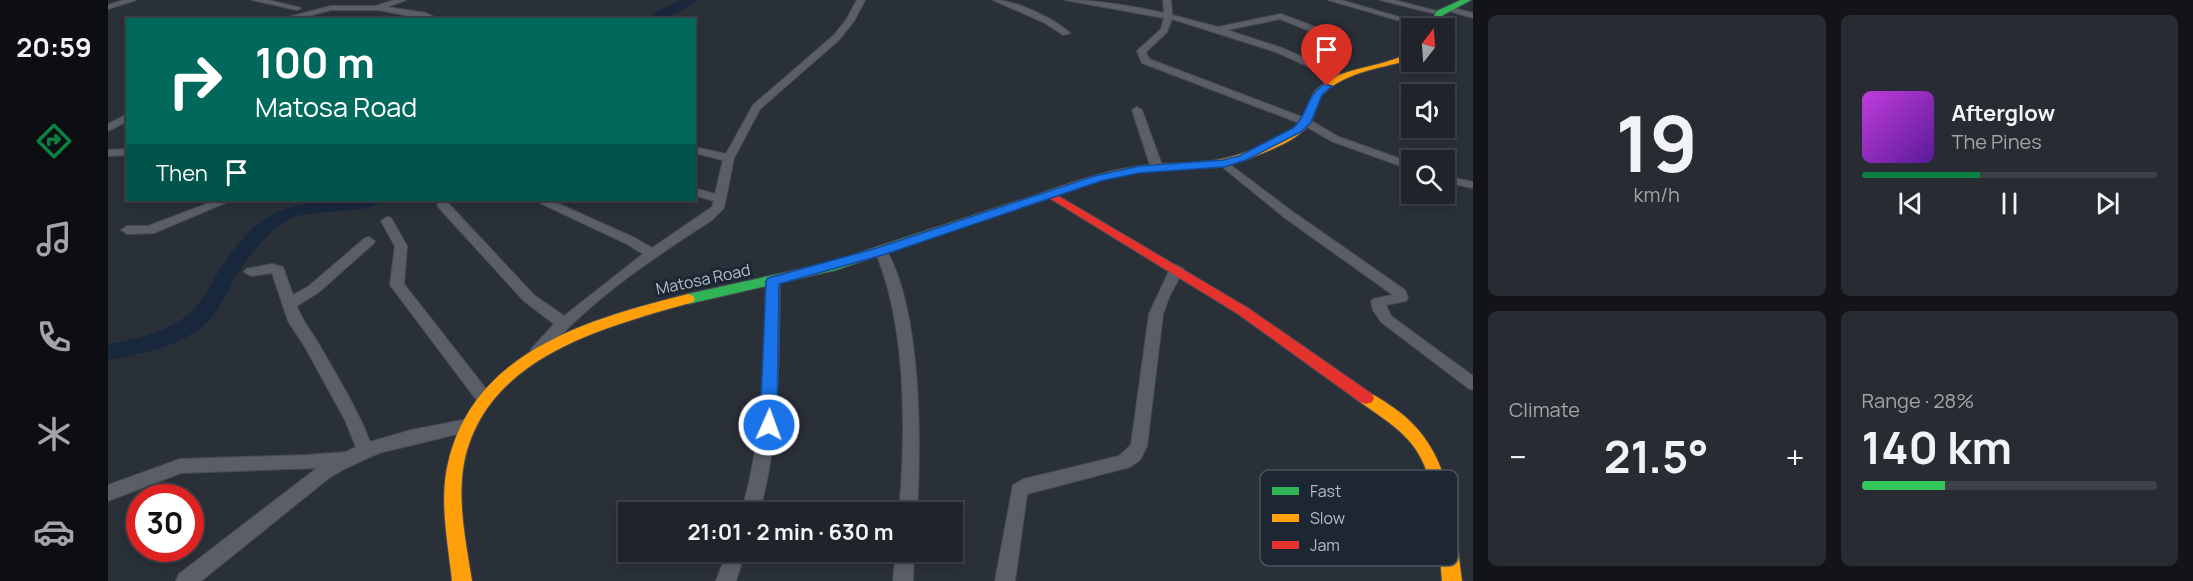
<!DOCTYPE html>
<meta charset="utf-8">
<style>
body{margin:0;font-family:Manrope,sans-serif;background:#282c32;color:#f1f3f6;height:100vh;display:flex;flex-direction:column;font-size:22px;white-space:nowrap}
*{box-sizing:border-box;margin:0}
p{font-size:20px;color:#a2a4a8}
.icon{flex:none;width:33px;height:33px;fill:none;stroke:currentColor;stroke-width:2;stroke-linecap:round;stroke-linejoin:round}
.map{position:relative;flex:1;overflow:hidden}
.sheet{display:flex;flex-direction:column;gap:15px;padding:15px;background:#121417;width:720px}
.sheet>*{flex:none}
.guide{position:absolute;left:18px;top:18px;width:570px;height:183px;border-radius:0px;box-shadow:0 3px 9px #0003,0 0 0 2px #3d4147;background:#00695c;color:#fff;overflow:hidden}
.needle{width:39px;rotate:17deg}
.tools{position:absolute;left:1293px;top:18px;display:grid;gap:12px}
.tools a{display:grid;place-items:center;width:54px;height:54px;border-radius:0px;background:#20242a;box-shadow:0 3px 9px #0003,0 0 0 2px #3d4147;font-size:30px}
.speed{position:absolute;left:18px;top:484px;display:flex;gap:12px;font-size:30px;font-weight:700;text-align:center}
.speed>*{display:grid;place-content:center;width:78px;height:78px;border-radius:50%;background:#20242a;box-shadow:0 3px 9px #0003,0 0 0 2px #3d4147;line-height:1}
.speed .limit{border:9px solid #d22;background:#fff;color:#111}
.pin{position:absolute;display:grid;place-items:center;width:51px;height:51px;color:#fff;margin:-62px -26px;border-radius:50% 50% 50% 0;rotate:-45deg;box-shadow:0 0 6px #0007}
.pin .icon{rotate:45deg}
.me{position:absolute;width:66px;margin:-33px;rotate:2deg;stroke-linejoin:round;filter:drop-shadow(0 0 4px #0008)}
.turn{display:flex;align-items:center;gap:21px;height:126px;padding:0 30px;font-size:27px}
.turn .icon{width:78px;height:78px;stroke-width:2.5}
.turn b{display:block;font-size:42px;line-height:51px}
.then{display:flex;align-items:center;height:57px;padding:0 30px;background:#0003;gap:12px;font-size:22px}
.big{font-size:45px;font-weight:700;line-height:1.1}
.sheet .card{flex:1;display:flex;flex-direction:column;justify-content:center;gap:9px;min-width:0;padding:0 21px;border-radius:9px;background:#282c32}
.sheet .dial{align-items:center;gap:0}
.dial b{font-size:78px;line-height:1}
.song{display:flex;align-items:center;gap:18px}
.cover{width:72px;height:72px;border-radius:9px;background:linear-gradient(135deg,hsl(290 70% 55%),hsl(270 70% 35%))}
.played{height:6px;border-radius:3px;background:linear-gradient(90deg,#0b8043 40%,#3d4147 40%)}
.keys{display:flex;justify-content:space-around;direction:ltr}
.heat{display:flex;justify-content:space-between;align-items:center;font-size:33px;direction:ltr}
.charge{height:9px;border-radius:4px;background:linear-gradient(90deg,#34c759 28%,#3d4147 0)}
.sheet .tiles{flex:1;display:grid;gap:15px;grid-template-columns:repeat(2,1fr)}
.trip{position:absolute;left:510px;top:502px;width:345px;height:60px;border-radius:0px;background:#20242a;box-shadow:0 3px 9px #0003,0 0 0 2px #3d4147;font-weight:700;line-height:60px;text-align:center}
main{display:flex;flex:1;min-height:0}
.menu{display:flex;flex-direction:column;width:108px;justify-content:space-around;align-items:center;background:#0d0e11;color:#a2a4a8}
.menu .icon{width:42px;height:42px}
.menu .on{color:#0b8043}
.menu b{font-size:27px;color:#f1f3f6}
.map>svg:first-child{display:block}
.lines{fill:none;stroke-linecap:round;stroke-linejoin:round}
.river{fill:#19273c;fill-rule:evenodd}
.street-casing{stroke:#484c55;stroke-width:2}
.fast-casing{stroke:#484c55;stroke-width:2}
.slow-casing{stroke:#484c55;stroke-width:2}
.jam-casing{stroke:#484c55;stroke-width:2}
.street{fill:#5a5e66;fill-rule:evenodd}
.fast{fill:#30b455;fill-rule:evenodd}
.slow{fill:#ff9f0a;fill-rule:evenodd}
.jam{fill:#e5322d;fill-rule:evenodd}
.route{fill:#1a73e8;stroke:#114b97;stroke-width:1.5}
.labels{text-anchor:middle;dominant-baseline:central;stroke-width:6;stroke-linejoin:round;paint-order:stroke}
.street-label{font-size:16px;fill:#b4bcc9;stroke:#1d2633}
.key{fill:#1d2633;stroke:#4a5360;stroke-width:1.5}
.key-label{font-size:16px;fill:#b4bcc9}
</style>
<main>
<nav class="menu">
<b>20:59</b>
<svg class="icon on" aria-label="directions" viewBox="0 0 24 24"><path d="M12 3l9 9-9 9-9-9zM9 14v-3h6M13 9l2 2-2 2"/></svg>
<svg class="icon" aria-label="music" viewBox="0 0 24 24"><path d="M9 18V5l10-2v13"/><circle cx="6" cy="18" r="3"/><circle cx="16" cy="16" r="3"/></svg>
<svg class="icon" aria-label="phone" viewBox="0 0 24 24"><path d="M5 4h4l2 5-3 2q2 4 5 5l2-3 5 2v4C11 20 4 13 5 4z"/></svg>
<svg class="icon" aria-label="climate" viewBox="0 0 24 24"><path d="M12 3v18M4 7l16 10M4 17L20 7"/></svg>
<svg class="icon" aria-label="car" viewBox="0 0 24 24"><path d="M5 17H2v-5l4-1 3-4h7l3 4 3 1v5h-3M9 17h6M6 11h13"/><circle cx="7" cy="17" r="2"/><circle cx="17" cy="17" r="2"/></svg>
</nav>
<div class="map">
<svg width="1365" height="581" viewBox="0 0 1365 581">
<rect width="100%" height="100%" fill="#2a3038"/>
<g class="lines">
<g class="river">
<path d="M574 0H588C577 12 554 20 538 20L549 11Z"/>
<path d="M242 200H274C263 216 201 207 178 221 157 234 140 257 127 278 118 294 111 312 97 324 72 347 33 354 0 360V344C28 339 58 333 81 314 95 302 103 284 112 269 151 210 175 203 242 200Z"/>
</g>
<defs>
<g id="street">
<polygon points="16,0 28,0 0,9 0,5"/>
<polygon points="144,0 160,0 193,8 189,10"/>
<polygon points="286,0 298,0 279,7 318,13 332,20 321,20 271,10 223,10 185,20 169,20 223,6 268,6"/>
<path d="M749 0H757L746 21 732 39 652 109 626 158 616 208 604 220C544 259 481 300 434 356H424L422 352 424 348 446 324 416 301 331 208 329 205 331 202H339L426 295 456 316 535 254 519 244 430 202 428 200H442L527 238 544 248 604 207 606 201 586 195V188L607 194 615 160 586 153V147L618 154 645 105 726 35 738 20Z"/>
<path d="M885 0C907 0 946 18 962 33L955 35 937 23Z"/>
<path d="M957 0C991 0 1024 6 1056 13L1055 0H1063L1064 15 1110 27 1173 14 1215 30V34H1209L1172 19 1119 30 1174 48 1235 75V79H1229L1168 52 1064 19 1059 32 1038 52 1041 59 1202 120 1231 137 1304 163V170L1223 141 1194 124 1034 63 1029 51 1053 29 1056 18Z"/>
<polygon points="1220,0 1233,0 1328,28 1317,28"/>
<polygon points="1272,0 1286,0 1336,13 1332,15"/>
<polygon points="1341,7 1365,13 1365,18 1341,11"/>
<polygon points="1029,107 1034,110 1055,168 1053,170 1049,171 1043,168 1024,110"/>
<polygon points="20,114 20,121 0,131 0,124"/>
<polygon points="20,149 20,155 0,156 0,150"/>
<polygon points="1116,160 1185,212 1297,290 1300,298 1298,301 1278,305 1283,316 1365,376 1365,390 1360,388 1273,322 1265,310 1263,302 1265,299 1285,295 1177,218 1112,165 1111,163"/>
<polygon points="1336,176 1365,182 1365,188 1336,182"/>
<polygon points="109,200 124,200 46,233 19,234 13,230 19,226 40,226"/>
<polygon points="279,217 283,218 299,246 296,284 382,394 384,398 382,402 376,404 370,402 282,285 287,246 273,221"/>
<path d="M261 237 267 241 265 244 211 292 189 306C194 321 204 332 212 346 230 378 249 408 262 442L303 430 360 419 366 420 368 425 366 430 271 453 238 468 221 478 93 581H68L71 574 209 468 73 473 0 501V485L72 459 199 455 238 452 248 447 237 420 197 347 180 321 164 273 143 276 136 272 138 269 164 264 175 267 185 295 201 286 257 238Z"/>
<path d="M773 247 777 248C814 309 813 443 809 513H791C798 432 799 326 767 251Z"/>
<polygon points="1069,265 1076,269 1062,295 1055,314 1039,446 1032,460 1022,467 919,494 907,581 887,581 905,485 916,479 1011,456 1023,445 1041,314 1062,269"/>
<path d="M665 277 672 281C670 360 673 437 651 513H633C656 437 655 360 658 281Z"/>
<polygon points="619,552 637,552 628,581 608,581"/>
<polygon points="788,552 806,552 805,581 785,581"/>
</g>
<g id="fast">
<polygon points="1353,0 1363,0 1335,15 1328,28 1320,28 1329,11"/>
<polygon points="912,200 916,202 918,204 916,206 728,270 580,304 573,299 580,294 720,263"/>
</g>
<g id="slow">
<path d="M1304 50V58L1299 61C1271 68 1236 73 1215 94 1208 101 1208 111 1204 119 1195 139 1162 150 1143 158 1107 172 1069 166 1030 172 991 178 953 194 916 206H908L906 204 908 202C948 188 989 172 1031 166 1066 161 1102 166 1135 153 1151 147 1186 134 1194 119 1203 105 1199 96 1214 85 1238 67 1266 68 1292 57 1296 56 1299 52 1304 50Z"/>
<path d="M580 294 585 296 587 299 585 302C495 328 378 356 356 463 349 501 358 543 364 581H344C340 543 331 500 340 463 366 350 482 319 580 294Z"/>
<path d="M1258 392C1268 395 1277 402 1286 408 1345 449 1345 516 1354 581H1334C1330 539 1331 476 1303 443 1289 426 1270 415 1252 402L1250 398 1252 394Z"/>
</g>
<polygon id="jam" points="942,191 1140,308 1264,394 1266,398 1264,402 1258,404 1252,402 1130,314 938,196 936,194 938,192"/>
</defs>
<use href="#street" class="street-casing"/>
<use href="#fast" class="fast-casing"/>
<use href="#slow" class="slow-casing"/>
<use href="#jam" class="jam-casing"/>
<use href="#street" class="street"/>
<use href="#fast" class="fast"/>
<use href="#slow" class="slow"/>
<use href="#jam" class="jam"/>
</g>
<path class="route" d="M1216 84 1224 86 1214 95 1203 122 1193 132 1138 160 1116 167 1031 173 993 181 778 254 671 284 669 425 666 429 661 431 655 429 652 425 658 281 660 278 769 248 986 176 1031 166 1115 160 1131 156 1185 128C1201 114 1196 98 1216 84Z"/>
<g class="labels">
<g class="street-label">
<text transform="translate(595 279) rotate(-12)">Matosa Road</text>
</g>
</g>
<rect x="1152" y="470" width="198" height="96" rx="9" class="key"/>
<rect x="1164" y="487" width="27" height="8" fill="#30b455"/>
<rect x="1164" y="514" width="27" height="8" fill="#ff9f0a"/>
<rect x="1164" y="541" width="27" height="8" fill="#e5322d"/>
<g class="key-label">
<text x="1202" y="497">Fast</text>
<text x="1202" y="524">Slow</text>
<text x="1202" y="551">Jam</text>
</g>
</svg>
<div class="tools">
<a><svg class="needle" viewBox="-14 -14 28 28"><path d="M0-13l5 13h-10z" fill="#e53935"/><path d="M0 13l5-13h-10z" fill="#a2a4a8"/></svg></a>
<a><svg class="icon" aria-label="sound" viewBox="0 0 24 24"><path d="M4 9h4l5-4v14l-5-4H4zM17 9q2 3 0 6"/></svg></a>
<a><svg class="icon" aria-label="search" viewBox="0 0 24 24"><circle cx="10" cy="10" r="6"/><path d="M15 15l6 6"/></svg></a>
</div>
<div class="speed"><div class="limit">30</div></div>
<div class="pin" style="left:1219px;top:86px;background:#d93025"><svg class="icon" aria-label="arrive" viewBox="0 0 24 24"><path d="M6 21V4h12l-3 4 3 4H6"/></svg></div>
<svg class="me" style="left:661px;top:425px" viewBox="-20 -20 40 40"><circle r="17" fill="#1a73e8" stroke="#fff" stroke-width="3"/><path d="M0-11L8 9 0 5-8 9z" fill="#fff"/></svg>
<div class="trip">21:01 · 2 min · 630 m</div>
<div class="guide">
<div class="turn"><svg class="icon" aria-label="right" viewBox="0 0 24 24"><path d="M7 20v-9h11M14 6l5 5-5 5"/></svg><div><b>100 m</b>Matosa Road</div></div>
<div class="then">Then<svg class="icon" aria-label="arrive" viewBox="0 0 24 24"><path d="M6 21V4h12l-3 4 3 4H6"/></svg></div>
</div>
</div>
<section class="sheet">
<div class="tiles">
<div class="card dial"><b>19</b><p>km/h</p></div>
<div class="card">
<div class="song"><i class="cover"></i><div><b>Afterglow</b><p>The Pines</p></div></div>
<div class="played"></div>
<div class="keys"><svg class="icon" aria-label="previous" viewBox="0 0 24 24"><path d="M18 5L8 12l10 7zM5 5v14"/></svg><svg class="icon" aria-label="pause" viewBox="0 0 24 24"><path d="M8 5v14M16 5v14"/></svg><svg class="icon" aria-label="next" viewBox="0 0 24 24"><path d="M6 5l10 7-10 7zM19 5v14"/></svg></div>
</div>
<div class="card"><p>Climate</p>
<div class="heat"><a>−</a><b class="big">21.5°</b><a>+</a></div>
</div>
<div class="card"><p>Range · 28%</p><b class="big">140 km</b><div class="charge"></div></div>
</div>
</section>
</main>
